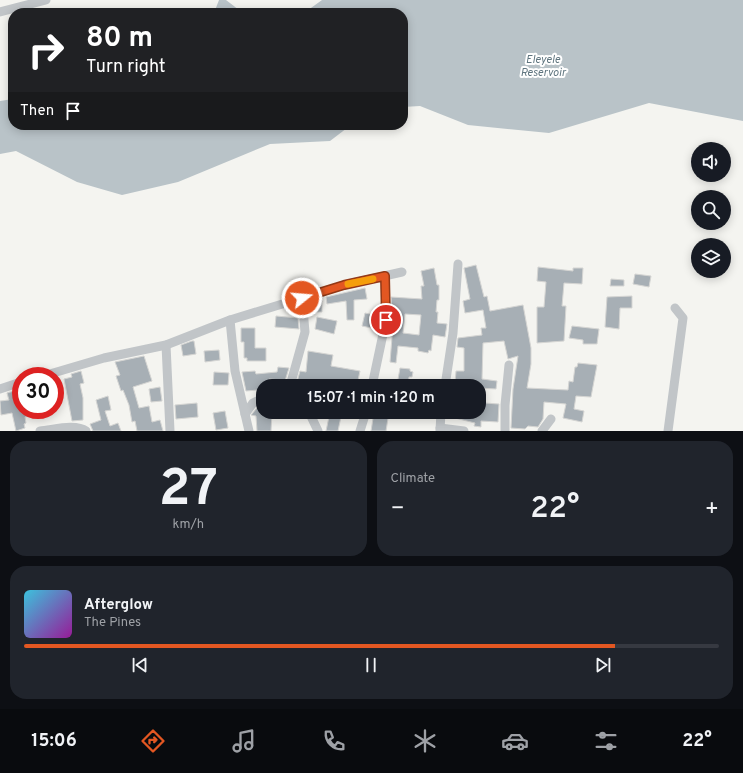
<!DOCTYPE html>
<meta charset="utf-8">
<style>
body{margin:0;font-family:Overpass,sans-serif;background:#20242c;color:#f1f3f6;height:100vh;display:flex;flex-direction:column;font-size:15px;white-space:nowrap}
*{box-sizing:border-box;margin:0}
p{font-size:13px;color:#9ea1a6}
.icon{flex:none;width:22px;height:22px;fill:none;stroke:currentColor;stroke-width:2;stroke-linecap:round;stroke-linejoin:round}
.map{position:relative;height:431px;overflow:hidden}
.panel{display:flex;flex-direction:column;gap:10px;padding:10px;background:#0d0f14;flex:1}
.panel>*{flex:none}
.hud{position:absolute;left:8px;top:8px;width:400px;height:122px;border-radius:16px;box-shadow:0 2px 10px #0003;background:#202124;color:#fff;overflow:hidden}
.buttons{position:absolute;left:691px;top:142px;display:grid;gap:8px}
.buttons a{display:grid;place-items:center;width:40px;height:40px;border-radius:50%;background:#171b24;box-shadow:0 2px 10px #0003;font-size:20px}
.speed{position:absolute;left:12px;top:367px;display:flex;gap:8px;font-size:20px;font-weight:700;text-align:center}
.speed>*{display:grid;place-content:center;width:52px;height:52px;border-radius:50%;background:#171b24;box-shadow:0 2px 10px #0003;line-height:1}
.speed .limit{border:6px solid #d22;background:#fff;color:#111}
.pin{position:absolute;display:grid;place-items:center;width:34px;height:34px;color:#fff;margin:-17px;border:2px solid #fff;border-radius:50%;box-shadow:0 1px 4px #0007}
.me{position:absolute;width:44px;margin:-22px;rotate:73deg;stroke-linejoin:round;filter:drop-shadow(0 0 3px #0008)}
.turn{display:flex;align-items:center;gap:14px;height:84px;padding:0 12px;font-size:18px}
.turn .icon{width:52px;height:52px;stroke-width:2.5}
.turn b{display:block;font-size:28px;line-height:34px}
.then{display:flex;align-items:center;height:38px;padding:0 12px;background:#0003;gap:8px;font-size:15px}
.big{font-size:30px;font-weight:600;line-height:1.1}
.panel .card{flex:1;display:flex;flex-direction:column;justify-content:center;gap:6px;min-width:0;padding:0 14px;border-radius:16px;background:#20242c}
.panel .dial{align-items:center;gap:0}
.dial b{font-size:52px;line-height:1}
.song{display:flex;align-items:center;gap:12px}
.cover{width:48px;height:48px;border-radius:6px;background:linear-gradient(135deg,hsl(190 70% 55%),hsl(300 70% 35%))}
.played{height:4px;border-radius:2px;background:linear-gradient(90deg,#e35722 85%,#363941 85%)}
.keys{display:flex;justify-content:space-around;direction:ltr}
.heat{display:flex;justify-content:space-between;align-items:center;font-size:22px;direction:ltr}
.panel .tiles{flex:1;display:grid;gap:10px;grid-template-columns:1fr 1fr}
.card:last-child{grid-column:span 2}
.trip{position:absolute;left:256px;top:379px;width:230px;height:40px;border-radius:16px;background:#171b24;box-shadow:0 2px 10px #0003;font-weight:600;line-height:40px;text-align:center}
.dock{display:flex;height:64px;justify-content:space-around;align-items:center;background:#090b0e;color:#9ea1a6}
.dock .icon{width:28px;height:28px}
.dock .selected{color:#e35722}
.dock b{font-size:18px;color:#f1f3f6}
.map>svg:first-child{display:block}
.water{fill:#b9c3c8}
.building{fill:#a7afb5;stroke:#d5d5d3;fill-rule:evenodd}
.lines{fill:none;stroke-linecap:round;stroke-linejoin:round}
.minor{stroke:#c1c5c8;stroke-width:9}
.route-casing{stroke:#943916;stroke-width:10}
.route{stroke:#e35722;stroke-width:7}
.slow{stroke:#f59e0b;stroke-width:7}
.labels{text-anchor:middle;dominant-baseline:central;stroke-width:4;stroke-linejoin:round;paint-order:stroke}
.water-label{font-size:11px;font-style:italic;fill:#5f757f;stroke:#fff}
</style>
<div class="map">
<svg width="743" height="431" viewBox="0 0 743 431">
<rect width="100%" height="100%" fill="#f4f4f0"/>
<g class="water">
<polygon points="219,0 226,0 243,13 214,13"/>
<polygon points="322,0 743,0 743,121 649,103 549,133 468,125 420,106 403,107 403,13 304,13"/>
<polygon points="13,99 13,125 351,125 330,141 270,144 178,182 122,195 77,182 16,151 0,154 0,101"/>
</g>
<g class="building">
<polygon points="476,265 484,297 487,296 490,311 523,305 531,348 531,364 527,388 568,390 569,381 573,382 575,367 577,367 578,363 597,365 591,397 576,396 574,409 584,411 582,422 563,418 566,404 544,402 543,419 538,427 528,426 525,429 511,428 513,389 518,356 508,359 504,341 483,343 482,379 497,381 496,389 479,388 479,386 474,386 474,384 455,383 456,371 464,371 464,348 457,347 458,338 482,335 481,328 486,328 483,310 465,313 463,301 470,299 464,268"/>
<polygon points="538,267 573,271 573,268 583,268 582,284 564,283 562,306 566,306 564,341 537,343 537,307 544,307 546,282 537,281"/>
<path d="M434 268 437 285H439V300H437L436 312H438L437 323 447 324 445 337 433 335 431 351 429 350 428 353 418 351V348L398 346 396 363 390 362 394 313H392L391 297 422 299 421 286H424L421 271ZM405 314 421 315 419 335 403 333Z"/>
<polygon points="635,274 651,276 649,287 633,284"/>
<polygon points="611,279 624,280 624,286 610,286"/>
<polygon points="365,288 367,299 354,300 354,320 347,320 346,301 327,304 326,297"/>
<polygon points="632,296 632,308 620,308 619,329 605,327 607,297"/>
<polygon points="316,300 322,300 322,312 309,312 309,302"/>
<polygon points="365,313 379,316 376,329 362,326"/>
<polygon points="276,316 298,318 299,329 275,327"/>
<polygon points="317,317 337,321 334,334 315,329"/>
<polygon points="572,326 599,329 597,344 583,344 583,340 569,338"/>
<polygon points="241,328 255,328 255,348 266,348 266,361 247,361 247,358 244,358 244,342 241,342"/>
<polygon points="192,341 194,341 196,354 183,356 181,345"/>
<polygon points="219,350 220,360 205,362 204,351"/>
<polygon points="308,351 333,355 331,366 360,371 357,385 338,381 337,386 296,386 300,371 306,372"/>
<polygon points="144,356 152,381 133,387 139,408 149,406 152,422 160,420 163,431 137,431 135,421 132,422 129,405 123,390 121,391 116,376 120,375 115,362"/>
<polygon points="278,367 289,368 284,384 281,384 282,380 269,379 270,386 263,386 263,392 258,394 258,390 246,391 242,372 255,371 256,374 277,372"/>
<polygon points="400,368 410,369 410,371 413,372 412,377 409,377 408,386 397,385"/>
<polygon points="81,371 84,383 80,384 83,398 83,420 72,421 64,379 72,377 71,374"/>
<polygon points="214,372 229,373 228,385 213,385"/>
<polygon points="160,387 162,401 151,402 149,389"/>
<polygon points="21,389 21,399 18,400 20,410 32,410 33,415 25,417 26,423 24,424 25,428 16,431 12,413 1,415 0,401 9,400 7,393"/>
<polygon points="108,396 111,410 105,411 110,426 118,423 121,431 93,431 90,424 101,420 96,400"/>
<polygon points="197,403 198,417 176,419 175,405"/>
<polygon points="484,403 499,404 498,422 481,421 481,427 474,426 475,423 455,418 456,412 479,412 479,410 484,410"/>
<polygon points="257,408 263,409 263,412 272,412 271,431 257,431 256,416 251,415"/>
<polygon points="225,411 228,428 216,430 213,413"/>
<polygon points="330,412 342,412 338,431 326,431"/>
<polygon points="374,412 389,412 386,431 371,431"/>
</g>
<g class="lines">
<g class="minor">
<polyline points="0,12 46,0"/>
<polyline points="230,320 235,371 249,431"/>
<polyline points="166,345 170,431"/>
<polyline points="43,376 104,358 166,345 230,320 302,298 344,285 402,272"/>
<polyline points="290,386 305,332 302,298"/>
<polyline points="372,386 386,320 385,276"/>
<polyline points="445,386 453,333 458,264"/>
<polyline points="0,389 21,382"/>
<polyline points="309,412 318,431"/>
<polyline points="245,414 253,403 263,398"/>
<polyline points="440,428 464,431"/>
<path d="M40 431C53 430 75 423 86 431"/>
<polyline points="360,431 366,412"/>
<polyline points="440,431 441,412"/>
<polyline points="505,431 505,405 509,365"/>
<polyline points="542,431 551,419"/>
<polyline points="668,431 683,318 675,308"/>
</g>
</g>
<g class="lines">
<defs>
<polyline id="route" points="302,298 344,285 385,276 386,320"/>
</defs>
<use href="#route" class="route-casing"/>
<use href="#route" class="route"/>
<polyline class="slow" points="348,284 373,279"/>
</g>
<g class="labels">
<g class="water-label">
<text x="543" y="60">Eleyele<tspan x="543" dy="13">Reservoir</tspan></text>
</g>
</g>
</svg>
<div class="buttons">
<a><svg class="icon" aria-label="sound" viewBox="0 0 24 24"><path d="M4 9h4l5-4v14l-5-4H4zM17 9q2 3 0 6"/></svg></a>
<a><svg class="icon" aria-label="search" viewBox="0 0 24 24"><circle cx="10" cy="10" r="6"/><path d="M15 15l6 6"/></svg></a>
<a><svg class="icon" aria-label="layers" viewBox="0 0 24 24"><path d="M12 4l9 5-9 5-9-5zM3 14l9 5 9-5"/></svg></a>
</div>
<div class="speed"><div class="limit">30</div></div>
<div class="pin" style="left:386px;top:320px;background:#d93025"><svg class="icon" aria-label="arrive" viewBox="0 0 24 24"><path d="M6 21V4h12l-3 4 3 4H6"/></svg></div>
<svg class="me" style="left:302px;top:298px" viewBox="-20 -20 40 40"><circle r="17" fill="#e35722" stroke="#fff" stroke-width="3"/><path d="M0-11L8 9 0 5-8 9z" fill="#fff"/></svg>
<div class="trip">15:07 · 1 min · 120 m</div>
<div class="hud">
<div class="turn"><svg class="icon" aria-label="right" viewBox="0 0 24 24"><path d="M7 20v-9h11M14 6l5 5-5 5"/></svg><div><b>80 m</b>Turn right</div></div>
<div class="then">Then<svg class="icon" aria-label="arrive" viewBox="0 0 24 24"><path d="M6 21V4h12l-3 4 3 4H6"/></svg></div>
</div>
</div>
<section class="panel">
<div class="tiles">
<div class="card dial"><b>27</b><p>km/h</p></div>
<div class="card"><p>Climate</p>
<div class="heat"><a>−</a><b class="big">22°</b><a>+</a></div>
</div>
<div class="card">
<div class="song"><i class="cover"></i><div><b>Afterglow</b><p>The Pines</p></div></div>
<div class="played"></div>
<div class="keys"><svg class="icon" aria-label="previous" viewBox="0 0 24 24"><path d="M18 5L8 12l10 7zM5 5v14"/></svg><svg class="icon" aria-label="pause" viewBox="0 0 24 24"><path d="M8 5v14M16 5v14"/></svg><svg class="icon" aria-label="next" viewBox="0 0 24 24"><path d="M6 5l10 7-10 7zM19 5v14"/></svg></div>
</div>
</div>
</section>
<nav class="dock">
<b>15:06</b>
<svg class="icon selected" aria-label="directions" viewBox="0 0 24 24"><path d="M12 3l9 9-9 9-9-9zM9 14v-3h6M13 9l2 2-2 2"/></svg>
<svg class="icon" aria-label="music" viewBox="0 0 24 24"><path d="M9 18V5l10-2v13"/><circle cx="6" cy="18" r="3"/><circle cx="16" cy="16" r="3"/></svg>
<svg class="icon" aria-label="phone" viewBox="0 0 24 24"><path d="M5 4h4l2 5-3 2q2 4 5 5l2-3 5 2v4C11 20 4 13 5 4z"/></svg>
<svg class="icon" aria-label="climate" viewBox="0 0 24 24"><path d="M12 3v18M4 7l16 10M4 17L20 7"/></svg>
<svg class="icon" aria-label="car" viewBox="0 0 24 24"><path d="M5 17H2v-5l4-1 3-4h7l3 4 3 1v5h-3M9 17h6M6 11h13"/><circle cx="7" cy="17" r="2"/><circle cx="17" cy="17" r="2"/></svg>
<svg class="icon" aria-label="filters" viewBox="0 0 24 24"><path d="M4 7h16M4 17h16"/><circle cx="9" cy="7" r="2"/><circle cx="15" cy="17" r="2"/></svg>
<b>22°</b>
</nav>
